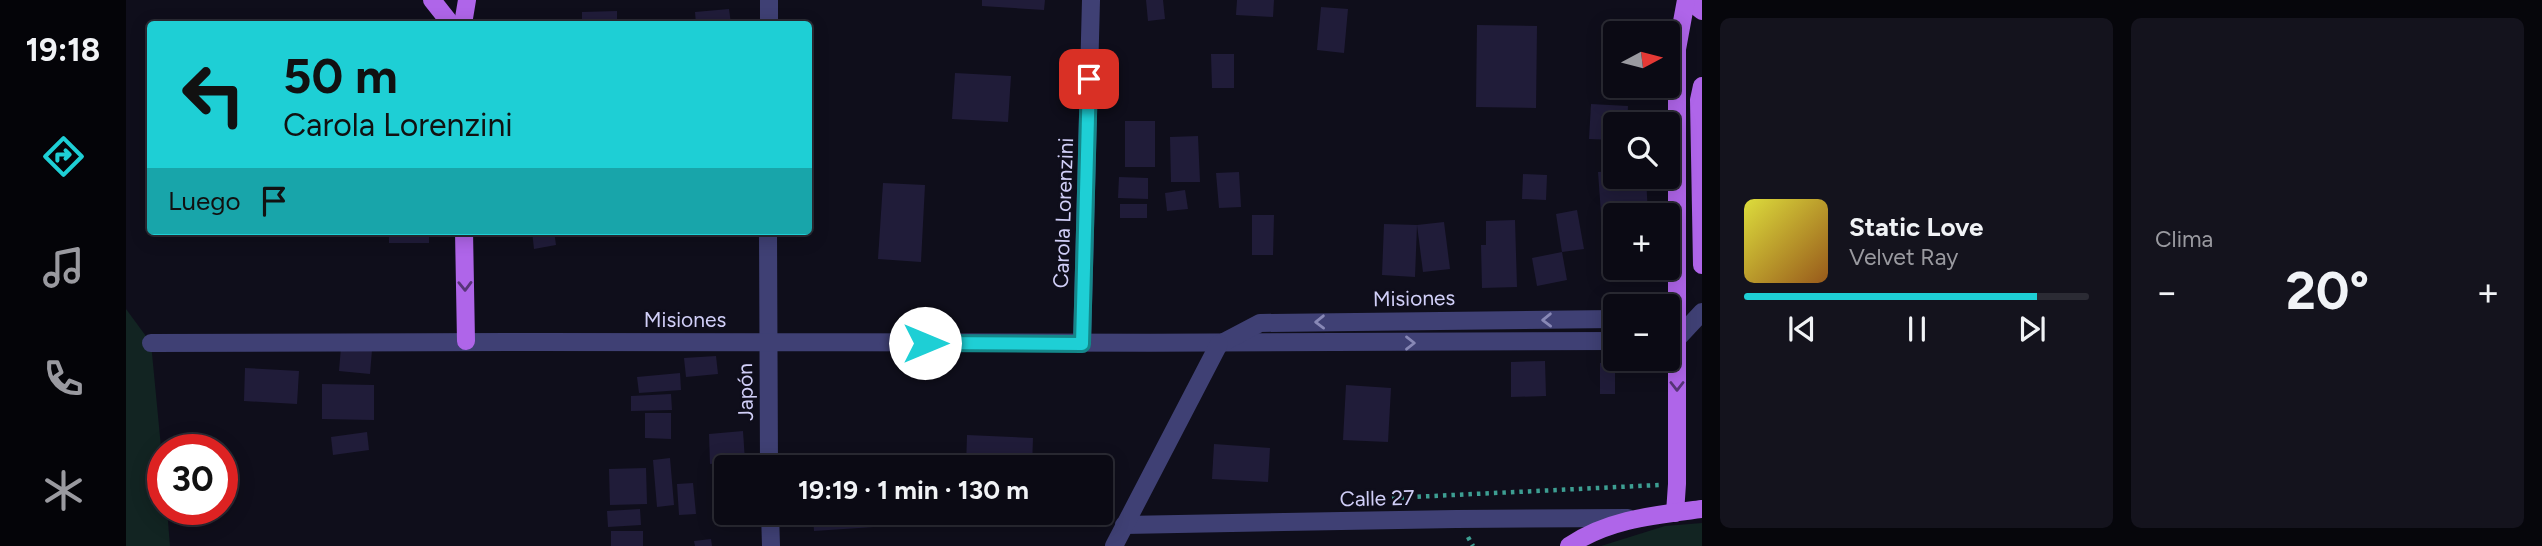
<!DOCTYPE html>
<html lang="es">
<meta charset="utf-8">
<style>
body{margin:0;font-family:Figtree,sans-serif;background:#14131d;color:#f1f3f6;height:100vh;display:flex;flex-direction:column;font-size:26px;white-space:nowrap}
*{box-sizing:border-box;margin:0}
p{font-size:23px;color:#9a9aa0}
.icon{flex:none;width:38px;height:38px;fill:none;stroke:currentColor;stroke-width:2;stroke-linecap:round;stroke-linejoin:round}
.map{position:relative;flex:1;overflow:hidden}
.side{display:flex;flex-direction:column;gap:18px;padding:18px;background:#06060b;width:840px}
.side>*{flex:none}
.top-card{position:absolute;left:21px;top:21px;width:665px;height:214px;border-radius:7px;box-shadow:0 4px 18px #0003,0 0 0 2px #2b2b34;background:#1ecfd5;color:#111;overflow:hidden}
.needle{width:46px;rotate:83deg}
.tools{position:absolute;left:1477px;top:21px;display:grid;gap:14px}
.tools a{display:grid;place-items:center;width:77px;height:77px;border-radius:7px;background:#0b0a14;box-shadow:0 4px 18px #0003,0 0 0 2px #2b2b34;font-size:35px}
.speed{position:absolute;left:21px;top:434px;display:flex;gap:14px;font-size:35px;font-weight:700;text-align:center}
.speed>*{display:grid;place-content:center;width:91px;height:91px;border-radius:50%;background:#0b0a14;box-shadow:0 4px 18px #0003,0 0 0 2px #2b2b34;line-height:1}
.speed .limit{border:10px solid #d22;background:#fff;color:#111}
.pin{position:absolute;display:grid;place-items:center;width:60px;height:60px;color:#fff;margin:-30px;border-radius:14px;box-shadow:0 4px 10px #0006}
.me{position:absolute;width:77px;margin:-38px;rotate:90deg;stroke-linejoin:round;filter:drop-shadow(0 0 5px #0008)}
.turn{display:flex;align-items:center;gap:24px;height:147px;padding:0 21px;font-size:32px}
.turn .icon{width:91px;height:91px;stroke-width:2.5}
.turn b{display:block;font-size:49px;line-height:60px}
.then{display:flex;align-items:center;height:66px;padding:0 21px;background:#0003;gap:14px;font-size:26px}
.big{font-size:52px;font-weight:700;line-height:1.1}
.side .tile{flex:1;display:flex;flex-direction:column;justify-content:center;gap:10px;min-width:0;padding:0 24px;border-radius:10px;background:#14131d}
.song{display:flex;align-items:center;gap:21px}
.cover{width:84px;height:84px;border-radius:10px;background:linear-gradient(135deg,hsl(60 70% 55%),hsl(30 70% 35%))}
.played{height:7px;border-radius:4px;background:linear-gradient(90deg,#1ecfd5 85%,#2b2b34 85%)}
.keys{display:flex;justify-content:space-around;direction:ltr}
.heat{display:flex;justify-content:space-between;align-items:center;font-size:38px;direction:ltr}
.side .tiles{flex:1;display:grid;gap:18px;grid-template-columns:repeat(2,1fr)}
.trip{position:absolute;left:588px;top:455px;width:399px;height:70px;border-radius:7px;background:#0b0a14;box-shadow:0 4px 18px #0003,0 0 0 2px #2b2b34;font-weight:700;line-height:70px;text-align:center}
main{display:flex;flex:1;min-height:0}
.tabs{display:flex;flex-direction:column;width:126px;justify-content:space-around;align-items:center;background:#040408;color:#9a9aa0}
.tabs .icon{width:49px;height:49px}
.tabs .active{color:#1ecfd5}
.tabs b{font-size:32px;color:#f1f3f6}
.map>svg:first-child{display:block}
.green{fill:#122422}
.building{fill:#201c39}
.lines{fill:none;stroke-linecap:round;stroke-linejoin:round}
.path{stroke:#3d9e92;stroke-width:4.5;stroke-dasharray:3.5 5;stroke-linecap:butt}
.minor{stroke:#3f4074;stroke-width:18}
.major{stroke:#af65e9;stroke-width:18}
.oneway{stroke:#573578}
.oneway2{stroke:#8888b6}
.route-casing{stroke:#14878a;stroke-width:18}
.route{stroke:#1ecfd5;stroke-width:12}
.labels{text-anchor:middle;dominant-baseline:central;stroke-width:5;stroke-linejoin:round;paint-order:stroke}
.street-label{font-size:21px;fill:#d1cff8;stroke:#0f0e1b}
</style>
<main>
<nav class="tabs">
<b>19:18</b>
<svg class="icon active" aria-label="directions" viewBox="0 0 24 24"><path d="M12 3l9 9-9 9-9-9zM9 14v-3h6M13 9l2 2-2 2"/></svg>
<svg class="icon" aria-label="music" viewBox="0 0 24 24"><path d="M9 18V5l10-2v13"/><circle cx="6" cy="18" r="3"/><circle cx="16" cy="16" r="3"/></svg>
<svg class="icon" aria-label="phone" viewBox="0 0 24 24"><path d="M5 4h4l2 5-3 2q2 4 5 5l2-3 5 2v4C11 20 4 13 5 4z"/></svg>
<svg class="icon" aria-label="climate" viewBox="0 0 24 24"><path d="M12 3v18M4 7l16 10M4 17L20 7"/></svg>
</nav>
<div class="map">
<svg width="1576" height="546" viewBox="0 0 1576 546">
<rect width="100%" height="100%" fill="#0f0e1b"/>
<g class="green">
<polygon points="0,309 25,343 37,468 37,509 41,509 44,546 0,546"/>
<polygon points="1576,523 1576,546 1475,546 1539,526"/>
</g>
<g class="building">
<polygon points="856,0 919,0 918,10 856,6"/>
<polygon points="1020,0 1037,0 1039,19 1022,21"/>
<polygon points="1111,0 1148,0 1147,17 1110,15"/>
<polygon points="1195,7 1222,9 1218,53 1191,50"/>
<polygon points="603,9 605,24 570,24 569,12"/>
<polygon points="491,11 491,24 456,24 456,12"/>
<polygon points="1351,25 1411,26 1410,108 1350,107"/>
<polygon points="1085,54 1108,54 1108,88 1086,88"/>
<polygon points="829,73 885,76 882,122 826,119"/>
<polygon points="1465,104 1502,106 1501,124 1489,124 1489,140 1463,139"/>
<rect x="999" y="121" width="30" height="46"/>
<polygon points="1072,136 1074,182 1045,182 1044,137"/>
<polygon points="1489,171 1489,177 1520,177 1522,215 1489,215 1489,254 1478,255 1472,172"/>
<polygon points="1113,172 1115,207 1093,208 1090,173"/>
<polygon points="1397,174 1421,175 1420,200 1396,199"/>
<polygon points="993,177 1022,178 1022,199 992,198"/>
<polygon points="757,183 799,185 795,262 752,259"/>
<polygon points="1059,190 1062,209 1041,211 1039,193"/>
<rect x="994" y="204" width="27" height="14"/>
<polygon points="1451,210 1458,249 1436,252 1430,214"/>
<polygon points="1126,215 1148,215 1147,255 1126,255"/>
<polygon points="1389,220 1391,287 1356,288 1355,245 1360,245 1360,221"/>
<polygon points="1318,222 1324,269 1297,272 1291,225"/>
<polygon points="1258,224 1291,225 1289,277 1256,275"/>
<rect x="263" y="231" width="40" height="12"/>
<polygon points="406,231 428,231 430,245 408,249"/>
<polygon points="1436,252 1441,280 1411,286 1406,258"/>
<polygon points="215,347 246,350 244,374 213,371"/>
<polygon points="590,356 592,374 560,377 558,358"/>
<polygon points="1419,361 1420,396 1385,397 1385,362"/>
<rect x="1474" y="363" width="15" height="31"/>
<polygon points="119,368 173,371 171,404 118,401"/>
<polygon points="554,373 555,390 513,393 511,377"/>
<polygon points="196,384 248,385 248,420 196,419"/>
<polygon points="1220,385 1265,388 1262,442 1217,440"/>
<polygon points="545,394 546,410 505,411 505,396"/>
<polygon points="519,413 545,413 545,439 519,438"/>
<polygon points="617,431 619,461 584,464 583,434"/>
<polygon points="241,432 243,450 207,455 205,437"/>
<polygon points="841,435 907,438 906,467 840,467"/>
<polygon points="1088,444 1144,448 1142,482 1086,479"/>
<polygon points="544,458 548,505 531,507 527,460"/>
<polygon points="520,468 521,504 484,505 483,469"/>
<polygon points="567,483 570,514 553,515 551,484"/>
<polygon points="514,509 515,525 482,527 481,511"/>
<polygon points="687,513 747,513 748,527 688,531"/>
<rect x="485" y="531" width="32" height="15"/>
<polygon points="585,539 586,546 569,546 568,541"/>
</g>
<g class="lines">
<g class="path">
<polyline points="1266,498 1533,485"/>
<polyline points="1342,537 1347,546"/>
</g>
<g class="minor">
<polyline points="643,24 643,0"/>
<polyline points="642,231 643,467"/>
<polyline points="1542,340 1550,340 1576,312"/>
<path d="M25 343C513 340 1001 345 1489 341"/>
<polyline points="1096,343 1134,323 1489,319"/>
<polyline points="956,344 965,0"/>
<polyline points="644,513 645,546"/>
<polyline points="998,525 1330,519 1502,518"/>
<polyline points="988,546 1093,344"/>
</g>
<g class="major">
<polyline points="306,0 325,24"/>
<polyline points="1562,0 1576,11"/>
<polyline points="337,24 341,0"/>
<polyline points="1576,86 1573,100 1576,265"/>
<polyline points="338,231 340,341"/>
<polyline points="1549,513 1551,484 1551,49 1560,0"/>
<path d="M1443 546C1482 519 1530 515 1576 509"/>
</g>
</g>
<defs><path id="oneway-chevron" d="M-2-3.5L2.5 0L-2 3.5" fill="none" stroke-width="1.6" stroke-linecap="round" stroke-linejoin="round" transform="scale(1.75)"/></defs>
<g class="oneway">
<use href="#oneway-chevron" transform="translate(339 286) rotate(89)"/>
<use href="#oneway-chevron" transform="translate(1551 386) rotate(90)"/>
</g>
<g class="oneway2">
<use href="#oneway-chevron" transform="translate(1421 320) rotate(179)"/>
<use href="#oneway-chevron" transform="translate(1194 322) rotate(179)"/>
<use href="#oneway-chevron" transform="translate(1284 343)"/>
</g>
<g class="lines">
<defs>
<polyline id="route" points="799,343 956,344 963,79"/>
</defs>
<use href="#route" class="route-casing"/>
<use href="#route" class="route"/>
</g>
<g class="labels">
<g class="street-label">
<text transform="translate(937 213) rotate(-88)">Carola Lorenzini</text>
<text transform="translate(1288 298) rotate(-1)">Misiones</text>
<text x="559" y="319">Misiones</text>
<text transform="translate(619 392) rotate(-91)">Japón</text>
<text transform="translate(1251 498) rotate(-1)">Calle 27</text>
</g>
</g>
</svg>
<div class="tools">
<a><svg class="needle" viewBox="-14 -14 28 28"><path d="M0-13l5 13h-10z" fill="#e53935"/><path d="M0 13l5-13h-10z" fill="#9a9aa0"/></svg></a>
<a><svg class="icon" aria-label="search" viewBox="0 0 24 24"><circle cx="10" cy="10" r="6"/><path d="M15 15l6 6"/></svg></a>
<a>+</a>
<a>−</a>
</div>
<div class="speed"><div class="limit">30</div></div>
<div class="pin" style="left:963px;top:79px;background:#d93025"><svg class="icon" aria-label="arrive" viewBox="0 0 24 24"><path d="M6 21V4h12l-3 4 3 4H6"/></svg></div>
<svg class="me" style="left:799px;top:343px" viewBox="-20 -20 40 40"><circle r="19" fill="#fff"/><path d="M0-13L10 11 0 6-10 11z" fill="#1ecfd5"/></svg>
<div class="trip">19:19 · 1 min · 130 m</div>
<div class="top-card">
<div class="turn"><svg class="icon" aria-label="left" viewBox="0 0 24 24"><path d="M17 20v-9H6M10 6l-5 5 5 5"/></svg><div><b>50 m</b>Carola Lorenzini</div></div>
<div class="then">Luego<svg class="icon" aria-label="arrive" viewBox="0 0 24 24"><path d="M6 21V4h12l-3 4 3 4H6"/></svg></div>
</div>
</div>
<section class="side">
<div class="tiles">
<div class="tile">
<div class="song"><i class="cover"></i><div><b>Static Love</b><p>Velvet Ray</p></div></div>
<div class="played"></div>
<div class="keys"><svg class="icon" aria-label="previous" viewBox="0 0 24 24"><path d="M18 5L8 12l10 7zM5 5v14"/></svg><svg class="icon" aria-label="pause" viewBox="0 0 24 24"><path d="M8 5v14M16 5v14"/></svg><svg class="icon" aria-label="next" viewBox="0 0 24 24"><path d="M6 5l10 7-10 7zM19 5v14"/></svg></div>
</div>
<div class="tile"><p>Clima</p>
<div class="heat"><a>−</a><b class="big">20°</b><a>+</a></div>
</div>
</div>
</section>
</main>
